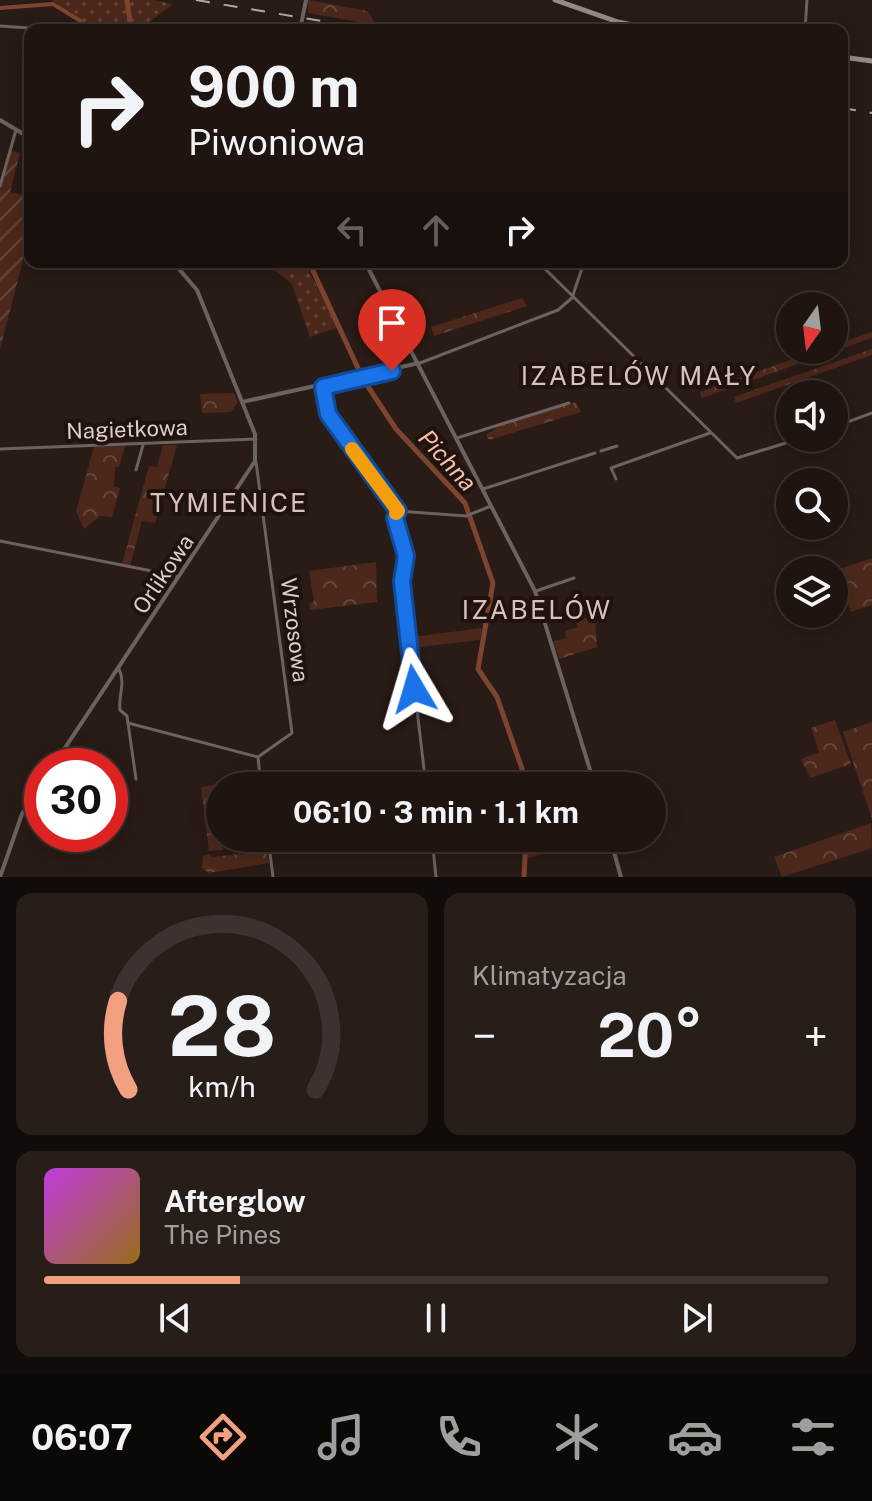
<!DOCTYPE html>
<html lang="pl">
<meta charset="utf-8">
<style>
body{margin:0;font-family:"Public Sans",sans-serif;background:#271d19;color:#f1f3f6;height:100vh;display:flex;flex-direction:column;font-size:30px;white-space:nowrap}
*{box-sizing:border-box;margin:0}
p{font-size:26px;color:#a19e9f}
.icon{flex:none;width:44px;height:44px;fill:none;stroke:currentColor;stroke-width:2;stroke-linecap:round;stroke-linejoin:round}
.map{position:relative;height:877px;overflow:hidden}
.panel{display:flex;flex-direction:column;gap:16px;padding:16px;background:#110b09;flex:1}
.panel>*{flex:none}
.top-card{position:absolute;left:24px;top:24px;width:824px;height:244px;border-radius:16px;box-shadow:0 4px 20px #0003,0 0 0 2px #3c3330;background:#1f1410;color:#f1f3f6;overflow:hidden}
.needle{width:52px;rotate:194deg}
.buttons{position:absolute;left:776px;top:292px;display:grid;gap:16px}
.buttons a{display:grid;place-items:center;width:72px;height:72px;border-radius:50%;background:#1f1410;box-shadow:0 4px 20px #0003,0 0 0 2px #3c3330;font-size:40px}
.speed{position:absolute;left:24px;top:748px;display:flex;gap:16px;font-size:40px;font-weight:700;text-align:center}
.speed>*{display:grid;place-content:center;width:104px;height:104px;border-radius:50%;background:#1f1410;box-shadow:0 4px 20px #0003,0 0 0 2px #3c3330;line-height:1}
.speed .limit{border:12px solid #d22;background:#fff;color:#111}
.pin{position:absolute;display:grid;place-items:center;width:68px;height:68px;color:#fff;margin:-82px -34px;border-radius:50% 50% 50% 0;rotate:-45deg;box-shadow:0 0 8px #0007}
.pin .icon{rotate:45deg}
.me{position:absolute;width:88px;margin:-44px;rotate:353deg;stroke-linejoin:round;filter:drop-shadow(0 0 6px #0008)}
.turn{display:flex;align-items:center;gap:28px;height:168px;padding:0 32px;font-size:36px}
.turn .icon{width:104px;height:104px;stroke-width:2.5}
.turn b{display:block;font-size:56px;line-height:68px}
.lanes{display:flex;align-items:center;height:76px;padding:0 32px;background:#0003;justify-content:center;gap:40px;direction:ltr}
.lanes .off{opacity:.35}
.big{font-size:60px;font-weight:700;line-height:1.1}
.panel .tile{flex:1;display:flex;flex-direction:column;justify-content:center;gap:12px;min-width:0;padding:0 28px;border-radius:16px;background:#271d19}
.panel .dial{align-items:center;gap:0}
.dial svg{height:208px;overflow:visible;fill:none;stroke:#3c3330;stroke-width:7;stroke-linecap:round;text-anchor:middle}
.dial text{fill:#f1f3f6;stroke:none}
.song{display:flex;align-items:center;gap:24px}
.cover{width:96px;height:96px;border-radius:12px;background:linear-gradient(135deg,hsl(290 70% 55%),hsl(40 70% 35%))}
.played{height:8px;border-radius:4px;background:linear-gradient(90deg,#f3a082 25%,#3c3330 25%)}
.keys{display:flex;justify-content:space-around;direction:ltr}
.heat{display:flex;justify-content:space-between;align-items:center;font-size:44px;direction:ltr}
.panel .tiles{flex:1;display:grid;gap:16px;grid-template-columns:1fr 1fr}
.tile:last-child{grid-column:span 2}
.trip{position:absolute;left:206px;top:772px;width:460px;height:80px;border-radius:40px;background:#1f1410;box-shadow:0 4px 20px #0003,0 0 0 2px #3c3330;font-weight:700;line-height:80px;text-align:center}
.dock{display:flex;height:128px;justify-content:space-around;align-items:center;background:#0c0806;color:#a19e9f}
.dock .icon{width:56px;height:56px}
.dock .active{color:#f3a082}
.dock b{font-size:36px;color:#f1f3f6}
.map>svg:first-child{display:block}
.grass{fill:url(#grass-dots)}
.forest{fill:url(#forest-crowns)}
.park{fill:#4c281a}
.garden{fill:url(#garden-furrows)}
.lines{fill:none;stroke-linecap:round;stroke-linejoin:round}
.canal{stroke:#7d442f;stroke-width:4}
.river{stroke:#7d442f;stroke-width:5}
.minor{stroke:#6b6360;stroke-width:3}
.tertiary{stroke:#6b6360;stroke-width:4}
.secondary{stroke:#978a86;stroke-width:5}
.rail{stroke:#b5aaa6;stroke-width:2;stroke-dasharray:14 14;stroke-linecap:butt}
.route-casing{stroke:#114b97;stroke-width:20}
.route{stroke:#1a73e8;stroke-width:14}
.slow{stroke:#f59e0b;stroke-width:14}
.labels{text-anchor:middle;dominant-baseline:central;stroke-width:8;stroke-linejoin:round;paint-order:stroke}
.street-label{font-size:22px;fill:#d9cfcb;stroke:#20120d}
.water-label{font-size:24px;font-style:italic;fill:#f6beab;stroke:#20120d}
.quarter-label{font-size:26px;letter-spacing:2px;fill:#d6c2bb;stroke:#20120d}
</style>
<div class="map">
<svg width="872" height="877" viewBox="0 0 872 877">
<defs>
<pattern id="grass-dots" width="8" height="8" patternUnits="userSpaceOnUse" patternTransform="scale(2)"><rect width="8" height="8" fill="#4c281a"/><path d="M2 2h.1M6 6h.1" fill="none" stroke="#65463a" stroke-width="1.8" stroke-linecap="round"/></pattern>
<pattern id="forest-crowns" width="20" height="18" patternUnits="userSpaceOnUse" patternTransform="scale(2)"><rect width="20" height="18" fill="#4c281a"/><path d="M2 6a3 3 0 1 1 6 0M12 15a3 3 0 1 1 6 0" fill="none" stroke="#65463a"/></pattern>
<pattern id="garden-furrows" width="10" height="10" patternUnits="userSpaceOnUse" patternTransform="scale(2)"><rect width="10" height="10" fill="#4c281a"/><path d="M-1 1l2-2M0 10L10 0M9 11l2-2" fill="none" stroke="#65463a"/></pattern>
</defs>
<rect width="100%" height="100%" fill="#291b16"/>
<g class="grass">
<polygon points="52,0 152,0 173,4 139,30 96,30"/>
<polygon points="265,262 304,262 339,327 310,337 292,284"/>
<polygon points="542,838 592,838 526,859 527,843"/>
</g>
<g class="forest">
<polygon points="308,0 368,11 376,25 308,13"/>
<polygon points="522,298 527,306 434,336 431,327"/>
<polygon points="872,332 872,338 702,398 700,392 819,350 834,350 834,345"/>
<polygon points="872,349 872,355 736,403 734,397"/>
<polygon points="234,393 238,402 231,412 202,413 200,394"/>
<polygon points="576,402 581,412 489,440 486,435 501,425"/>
<polygon points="163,445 177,445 155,523 142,521 130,566 122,564 149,466 157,467"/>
<polygon points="125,446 119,467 115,467 114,486 120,488 112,517 100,516 84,529 76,511 94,447"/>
<polygon points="872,558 872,605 851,612 836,570"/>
<polygon points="376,562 377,602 310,610 309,603 314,602 309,571"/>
<polygon points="595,615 597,647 559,659 553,642 566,638 565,631 578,627 576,621"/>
<polygon points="835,720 851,764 810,778 801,759 819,752 811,728"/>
<polygon points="872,722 872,819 843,732"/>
<polygon points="214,785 223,850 209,851 201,787"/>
<polygon points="871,823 872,848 782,877 774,857"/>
<polygon points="267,851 269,863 209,873 202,868 203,856 209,854 212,857"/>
</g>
<polygon class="park" points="482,628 480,640 412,648 411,637"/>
<polygon class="garden" points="11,151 20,153 10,192 30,197 30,233 0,349 0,190"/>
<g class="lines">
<polyline class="canal" points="0,8 53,4 95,30"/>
<g class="river">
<polyline points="127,0 131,30"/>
<polyline points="309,262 363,379 396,429 465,503 493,583 478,669 497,697 528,786"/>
<polyline points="524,877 526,838"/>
</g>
<g class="minor">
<polyline points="0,26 44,29"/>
<polyline points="617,30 618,22"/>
<polyline points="805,30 807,0"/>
<polyline points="0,186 16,130"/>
<polyline points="538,262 737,458 802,438"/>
<polyline points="573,295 584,262"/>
<polyline points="420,363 558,310 573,297"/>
<polyline points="323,385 328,414 398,511 395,518 406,552 402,582 426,786"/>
<polyline points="834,427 872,413"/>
<polyline points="457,438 569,403"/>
<polyline points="0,449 256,439"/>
<polyline points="601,451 617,446"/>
<polyline points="256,462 292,733 258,757"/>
<polyline points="136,470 143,445"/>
<polyline points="616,479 611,468 710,433"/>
<polyline points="483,489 595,453"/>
<polyline points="398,511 466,516 491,506"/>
<polyline points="0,541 177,576"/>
<polyline points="536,591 574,578"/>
<path d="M119 669C126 684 118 695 120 710L127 716 136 779"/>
<polyline points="128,723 258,757"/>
<polyline points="258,757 261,786"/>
<polyline points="268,838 273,877"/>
<polyline points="432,838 436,877"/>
</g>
<g class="tertiary">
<polyline points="300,30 306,0"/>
<polyline points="0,120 30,138"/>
<polyline points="365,262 535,591 595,786"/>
<polyline points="242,402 419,363"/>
<polyline points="53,766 255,461 255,434 197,290 173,262"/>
<polyline points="610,838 621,877"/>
<polyline points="0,877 22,814 42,783"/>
</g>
<g class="secondary">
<polyline points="555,0 618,22 658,30"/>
<polyline points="842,57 872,61"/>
</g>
<g class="rail">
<polyline points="196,0 375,30"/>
<polyline points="842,108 872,113"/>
</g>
</g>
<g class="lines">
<defs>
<polyline id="route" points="392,371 323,387 328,414 398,511 395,518 406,556 402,582 414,689"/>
</defs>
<use href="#route" class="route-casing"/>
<use href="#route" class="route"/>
<polyline class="slow" points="352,449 398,511 396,513"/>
</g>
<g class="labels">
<g class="street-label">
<text transform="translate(127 429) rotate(-2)">Nagietkowa</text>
<text transform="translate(163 574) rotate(-56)">Orlikowa</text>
<text transform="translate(295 630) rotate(83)">Wrzosowa</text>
</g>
<g class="water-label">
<text transform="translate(448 460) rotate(48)">Pichna</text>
</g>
<g class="quarter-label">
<text x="639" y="375">IZABELÓW MAŁY</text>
<text x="229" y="502">TYMIENICE</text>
<text x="537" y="609">IZABELÓW</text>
</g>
</g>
</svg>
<div class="buttons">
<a><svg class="needle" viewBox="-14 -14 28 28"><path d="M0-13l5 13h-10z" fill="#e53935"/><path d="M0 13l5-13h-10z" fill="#a19e9f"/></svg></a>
<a><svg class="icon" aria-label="sound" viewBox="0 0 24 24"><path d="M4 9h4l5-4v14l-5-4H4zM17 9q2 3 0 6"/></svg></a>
<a><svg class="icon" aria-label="search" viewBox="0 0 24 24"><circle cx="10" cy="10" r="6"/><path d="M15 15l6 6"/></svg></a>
<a><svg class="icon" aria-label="layers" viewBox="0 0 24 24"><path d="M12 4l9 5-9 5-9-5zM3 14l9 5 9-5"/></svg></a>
</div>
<div class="speed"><div class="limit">30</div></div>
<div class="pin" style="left:392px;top:371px;background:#d93025"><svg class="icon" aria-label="arrive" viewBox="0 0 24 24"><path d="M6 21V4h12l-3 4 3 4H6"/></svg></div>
<svg class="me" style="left:414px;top:689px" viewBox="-20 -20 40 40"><path d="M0-17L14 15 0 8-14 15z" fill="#1a73e8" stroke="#fff" stroke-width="4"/></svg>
<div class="trip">06:10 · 3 min · 1.1 km</div>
<div class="top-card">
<div class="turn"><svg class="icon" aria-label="right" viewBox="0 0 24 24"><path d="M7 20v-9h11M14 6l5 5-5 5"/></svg><div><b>900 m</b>Piwoniowa</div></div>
<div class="lanes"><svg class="icon off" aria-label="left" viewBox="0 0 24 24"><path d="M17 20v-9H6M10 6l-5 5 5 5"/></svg><svg class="icon off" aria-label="ahead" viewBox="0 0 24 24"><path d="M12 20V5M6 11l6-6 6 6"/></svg><svg class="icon" aria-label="right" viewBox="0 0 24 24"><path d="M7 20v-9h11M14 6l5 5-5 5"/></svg></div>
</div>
</div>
<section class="panel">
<div class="tiles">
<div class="tile dial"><svg viewBox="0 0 100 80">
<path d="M14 69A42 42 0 1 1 86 69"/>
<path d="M14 69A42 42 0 0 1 10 35" stroke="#f3a082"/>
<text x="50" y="56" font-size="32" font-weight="700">28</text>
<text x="50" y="72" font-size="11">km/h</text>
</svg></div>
<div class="tile"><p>Klimatyzacja</p>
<div class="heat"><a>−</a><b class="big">20°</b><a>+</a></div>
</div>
<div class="tile">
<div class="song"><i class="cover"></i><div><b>Afterglow</b><p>The Pines</p></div></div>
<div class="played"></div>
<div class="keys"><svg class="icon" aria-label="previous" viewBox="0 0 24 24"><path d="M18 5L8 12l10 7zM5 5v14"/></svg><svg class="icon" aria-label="pause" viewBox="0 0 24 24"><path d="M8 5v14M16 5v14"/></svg><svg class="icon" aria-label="next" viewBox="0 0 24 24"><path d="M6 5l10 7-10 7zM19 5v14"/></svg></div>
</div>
</div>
</section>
<nav class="dock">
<b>06:07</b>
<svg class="icon active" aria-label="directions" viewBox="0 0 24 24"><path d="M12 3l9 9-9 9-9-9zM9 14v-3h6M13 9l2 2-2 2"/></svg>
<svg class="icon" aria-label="music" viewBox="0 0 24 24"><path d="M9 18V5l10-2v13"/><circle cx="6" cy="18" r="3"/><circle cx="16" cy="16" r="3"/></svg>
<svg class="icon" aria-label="phone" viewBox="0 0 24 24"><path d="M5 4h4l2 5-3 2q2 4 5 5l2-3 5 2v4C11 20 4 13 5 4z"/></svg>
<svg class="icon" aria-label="climate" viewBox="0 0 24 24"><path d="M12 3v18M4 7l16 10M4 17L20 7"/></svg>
<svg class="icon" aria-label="car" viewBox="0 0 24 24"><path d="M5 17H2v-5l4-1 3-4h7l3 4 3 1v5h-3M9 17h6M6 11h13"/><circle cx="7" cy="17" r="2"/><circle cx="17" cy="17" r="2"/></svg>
<svg class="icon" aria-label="filters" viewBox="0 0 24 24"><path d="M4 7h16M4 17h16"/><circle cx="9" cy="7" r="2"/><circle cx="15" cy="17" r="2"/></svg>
</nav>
